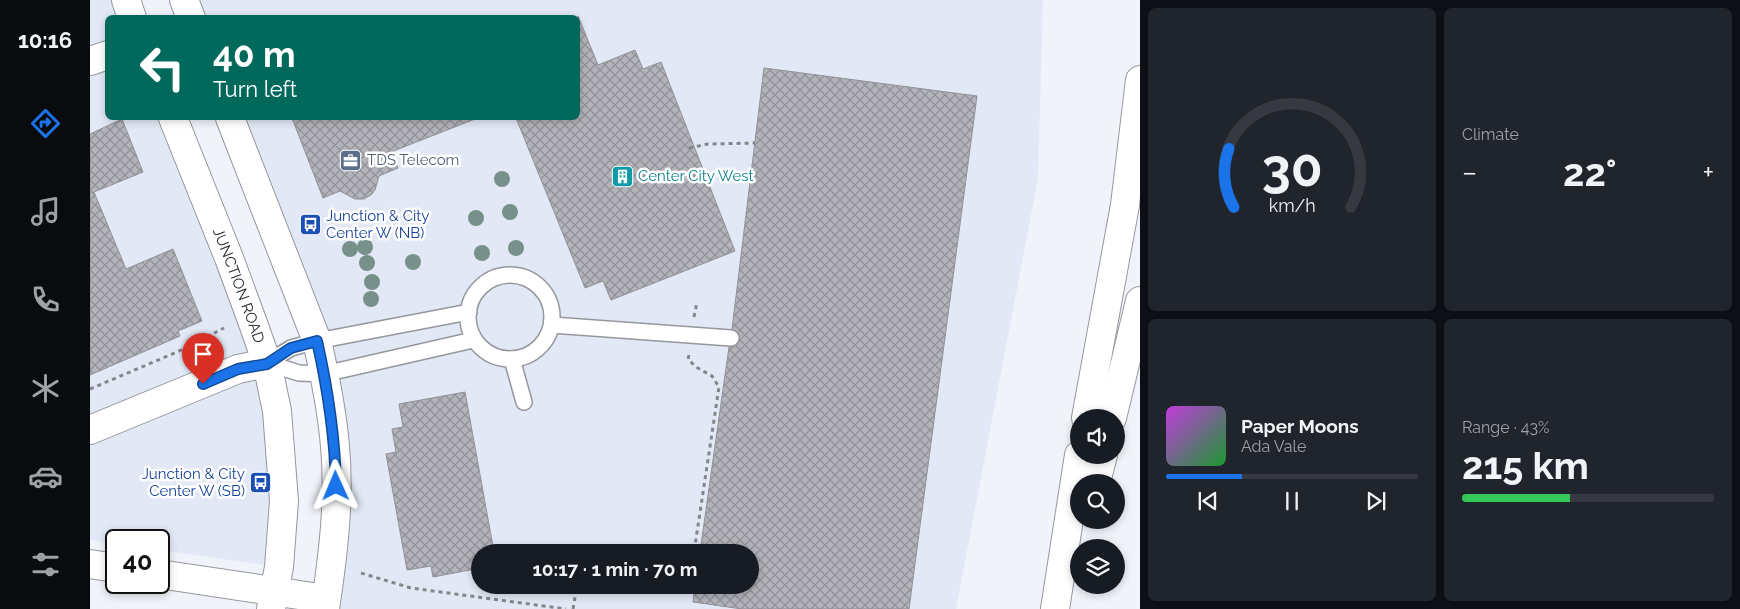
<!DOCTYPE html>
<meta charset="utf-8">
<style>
body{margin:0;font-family:Raleway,sans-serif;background:#20242c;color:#f1f3f6;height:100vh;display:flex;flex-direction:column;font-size:19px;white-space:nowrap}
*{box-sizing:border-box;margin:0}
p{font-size:16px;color:#9ea1a6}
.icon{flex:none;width:28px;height:28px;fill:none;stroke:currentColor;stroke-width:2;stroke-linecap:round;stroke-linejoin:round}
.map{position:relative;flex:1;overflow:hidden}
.drawer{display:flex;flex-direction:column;gap:8px;padding:8px;background:#0d0f14;width:600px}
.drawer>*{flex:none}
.guide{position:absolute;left:15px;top:15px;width:475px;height:105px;border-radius:8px;box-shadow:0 2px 8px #0003;background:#00695c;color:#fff;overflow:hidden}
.controls{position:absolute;left:980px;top:409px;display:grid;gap:10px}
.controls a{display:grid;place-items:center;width:55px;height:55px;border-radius:50%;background:#171b24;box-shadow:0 2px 8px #0003;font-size:25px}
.speed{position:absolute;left:15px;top:529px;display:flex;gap:10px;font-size:25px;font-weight:700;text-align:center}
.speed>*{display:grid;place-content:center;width:65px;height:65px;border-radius:50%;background:#171b24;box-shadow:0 2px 8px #0003;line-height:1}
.speed .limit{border:2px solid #111;border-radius:8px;background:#fff;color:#111}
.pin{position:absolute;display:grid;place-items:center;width:42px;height:42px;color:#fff;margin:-51px -21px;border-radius:50% 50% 50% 0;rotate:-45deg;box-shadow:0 0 5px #0007}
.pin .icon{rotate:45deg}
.me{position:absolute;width:55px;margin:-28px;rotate:359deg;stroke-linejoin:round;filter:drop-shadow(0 0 4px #0008)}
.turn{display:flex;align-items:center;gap:18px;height:105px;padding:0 25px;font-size:22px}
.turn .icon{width:65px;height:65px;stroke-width:2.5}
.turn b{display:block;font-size:35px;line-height:42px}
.big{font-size:38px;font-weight:700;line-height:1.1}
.drawer .card{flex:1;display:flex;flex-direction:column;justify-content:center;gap:8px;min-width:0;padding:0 18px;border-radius:8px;background:#20242c}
.drawer .dial{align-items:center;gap:0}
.dial svg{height:130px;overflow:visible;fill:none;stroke:#363941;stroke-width:7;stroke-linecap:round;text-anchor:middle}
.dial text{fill:#f1f3f6;stroke:none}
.song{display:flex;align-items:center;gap:15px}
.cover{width:60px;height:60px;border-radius:8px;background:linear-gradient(135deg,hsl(290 70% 55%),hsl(130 70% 35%))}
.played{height:5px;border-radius:2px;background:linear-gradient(90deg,#1a73e8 30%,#363941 30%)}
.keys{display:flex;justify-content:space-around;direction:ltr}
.heat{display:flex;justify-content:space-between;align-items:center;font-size:28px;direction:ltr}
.charge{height:8px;border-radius:4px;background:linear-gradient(90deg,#34c759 43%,#363941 0)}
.drawer .tiles{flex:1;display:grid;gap:8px;grid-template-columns:repeat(2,1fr)}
.trip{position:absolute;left:381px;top:544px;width:288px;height:50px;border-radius:25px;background:#171b24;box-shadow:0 2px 8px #0003;font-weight:700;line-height:50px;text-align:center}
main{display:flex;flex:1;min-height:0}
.tabs{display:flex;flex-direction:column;width:90px;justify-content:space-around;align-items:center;background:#090b0e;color:#9ea1a6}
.tabs .icon{width:35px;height:35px}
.tabs .current{color:#1a73e8}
.tabs b{font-size:22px;color:#f1f3f6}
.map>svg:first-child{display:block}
.built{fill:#e2e8f5;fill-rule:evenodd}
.building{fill:url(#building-cross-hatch);stroke:#909096}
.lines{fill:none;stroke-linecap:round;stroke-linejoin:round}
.service-casing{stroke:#95979d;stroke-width:18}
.minor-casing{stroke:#95979d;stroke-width:30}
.tertiary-casing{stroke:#95979d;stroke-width:30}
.motorway-casing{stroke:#95979d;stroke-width:30}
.path{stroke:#84868a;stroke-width:3;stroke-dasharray:4 4;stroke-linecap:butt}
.service{stroke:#fff;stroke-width:15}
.minor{stroke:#fff;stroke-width:28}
.tertiary{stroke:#fff;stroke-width:28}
.motorway{stroke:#fff;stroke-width:28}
.tree{fill:#779089}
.route-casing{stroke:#114b97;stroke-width:12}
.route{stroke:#1a73e8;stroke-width:9}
.labels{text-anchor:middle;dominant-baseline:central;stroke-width:5;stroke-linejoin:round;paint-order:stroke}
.service-label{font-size:15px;fill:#4e5e75;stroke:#fff;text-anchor:start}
.culture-label{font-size:15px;fill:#0d838f;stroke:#fff;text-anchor:start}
.transit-label{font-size:15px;fill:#164399;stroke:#fff;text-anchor:start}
.street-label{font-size:15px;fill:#262729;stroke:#fff}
</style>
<main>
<nav class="tabs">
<b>10:16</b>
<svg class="icon current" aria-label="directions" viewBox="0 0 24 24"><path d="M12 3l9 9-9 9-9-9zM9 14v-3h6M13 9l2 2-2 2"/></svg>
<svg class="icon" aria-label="music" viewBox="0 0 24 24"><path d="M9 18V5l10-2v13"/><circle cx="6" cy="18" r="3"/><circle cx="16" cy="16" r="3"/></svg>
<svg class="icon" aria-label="phone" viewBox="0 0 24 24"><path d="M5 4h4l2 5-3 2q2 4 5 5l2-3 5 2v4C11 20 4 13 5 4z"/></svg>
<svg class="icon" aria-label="climate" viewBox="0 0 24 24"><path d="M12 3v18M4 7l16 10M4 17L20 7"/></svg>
<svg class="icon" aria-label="car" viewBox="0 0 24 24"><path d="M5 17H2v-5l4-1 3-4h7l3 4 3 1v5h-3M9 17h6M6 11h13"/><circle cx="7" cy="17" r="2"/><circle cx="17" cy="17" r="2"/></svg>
<svg class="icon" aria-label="filters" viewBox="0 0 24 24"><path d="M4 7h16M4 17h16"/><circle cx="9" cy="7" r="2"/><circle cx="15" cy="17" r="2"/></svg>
</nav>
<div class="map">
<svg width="1050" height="609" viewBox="0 0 1050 609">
<defs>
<pattern id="building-cross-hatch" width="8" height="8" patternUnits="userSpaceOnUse" patternTransform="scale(1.25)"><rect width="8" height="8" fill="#b3b3ba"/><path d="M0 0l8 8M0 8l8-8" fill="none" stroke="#919297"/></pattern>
</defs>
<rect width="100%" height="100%" fill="#f0f3f9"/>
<g class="built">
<polygon points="0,0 36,0 42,17 18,18 18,118 83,118 177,364 189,567 69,550 69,540 26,540 26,544 0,540"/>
<path d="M94 0H953L948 178 866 609H235L239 402 140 118H488V18H101ZM390 552H660V585H390Z"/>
</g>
<g class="building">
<polygon points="488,16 508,65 545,50 553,69 571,62 645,251 521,300 513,281 495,288 426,118 488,118"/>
<polygon points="674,68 887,96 819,609 652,609 603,602 605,585 660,585 660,552 610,552 639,347 646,346 650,339 649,334 642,329"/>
<polygon points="202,118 385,118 385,119 301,152 308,168 289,176 285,190 281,195 274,199 265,199 250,191 233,198"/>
<polygon points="32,119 53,172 4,192 36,269 83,249 112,321 88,331 90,336 0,375 0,134"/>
<polygon points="375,392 404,552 390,552 390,557 383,559 385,569 343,577 341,566 317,570 296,454 306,452 302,429 313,427 309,404"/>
</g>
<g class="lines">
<defs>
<g id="service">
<circle cx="420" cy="317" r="42"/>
<polyline points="462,325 641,338"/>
<polyline points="422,359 434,402"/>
<polyline points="177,363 209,373 234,374 383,340"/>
<polyline points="177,363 201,348 227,341 379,312"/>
</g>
<g id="minor">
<polyline points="0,61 18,55"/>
<polyline points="0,430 148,369 177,363"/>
<polyline points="0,564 26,568"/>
<polyline points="69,574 236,599"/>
</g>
<g id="tertiary">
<polyline points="36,0 42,18"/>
<polyline points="94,0 101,18"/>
<path id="s1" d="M83 118 139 258 164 326 177 363 187 411 194 501 189 567 181 609"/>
<path d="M140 118 227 341C235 376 242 411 245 446 250 501 243 555 235 609"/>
</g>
<g id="motorway">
<polyline points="996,418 1035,205 1050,80"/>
<polyline points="1022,418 1050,301"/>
<polyline points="1006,482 1013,455"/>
<polyline points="965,609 989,455"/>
</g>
</defs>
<use href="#service" class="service-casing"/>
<use href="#minor" class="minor-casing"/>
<use href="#tertiary" class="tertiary-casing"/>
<use href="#motorway" class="motorway-casing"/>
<g class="path">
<polyline points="599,148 618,144 665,143"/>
<polyline points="604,317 607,302"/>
<polyline points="599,355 598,359 606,367 622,376 629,387 604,552"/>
<polyline points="0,389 87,352 134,328"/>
<polyline points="271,573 321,588 476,609"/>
<polyline points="483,609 487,585"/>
</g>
<use href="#service" class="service"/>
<use href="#minor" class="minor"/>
<use href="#tertiary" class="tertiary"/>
<use href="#motorway" class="motorway"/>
</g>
<g class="tree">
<circle cx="412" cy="179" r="8"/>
<circle cx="420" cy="212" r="8"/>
<circle cx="386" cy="218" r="8"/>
<circle cx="275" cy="247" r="8"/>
<circle cx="426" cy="248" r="8"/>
<circle cx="260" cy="249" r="8"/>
<circle cx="392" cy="253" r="8"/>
<circle cx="323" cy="262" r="8"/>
<circle cx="277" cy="263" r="8"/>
<circle cx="282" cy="282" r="8"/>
<circle cx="281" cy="299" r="8"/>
</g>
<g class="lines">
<defs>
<path id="route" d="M113 384 148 369 177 364 201 348 227 341C238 390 245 436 246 486"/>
</defs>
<use href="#route" class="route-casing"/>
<use href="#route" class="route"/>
</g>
<defs>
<symbol id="office-square" viewBox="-11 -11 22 22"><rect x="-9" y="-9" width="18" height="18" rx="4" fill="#5c6f8a" stroke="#fff"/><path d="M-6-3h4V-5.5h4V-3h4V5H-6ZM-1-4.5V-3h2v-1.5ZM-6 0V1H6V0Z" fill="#fff"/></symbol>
<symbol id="building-square" viewBox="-11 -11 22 22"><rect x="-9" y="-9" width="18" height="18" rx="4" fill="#0f9aa8" stroke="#fff"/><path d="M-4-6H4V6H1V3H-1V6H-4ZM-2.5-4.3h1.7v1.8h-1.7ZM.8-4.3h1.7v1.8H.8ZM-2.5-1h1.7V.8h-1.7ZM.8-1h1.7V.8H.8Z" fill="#fff"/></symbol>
<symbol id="bus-square" viewBox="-11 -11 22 22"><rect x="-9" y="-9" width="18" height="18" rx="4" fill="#1a4fb4" stroke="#fff"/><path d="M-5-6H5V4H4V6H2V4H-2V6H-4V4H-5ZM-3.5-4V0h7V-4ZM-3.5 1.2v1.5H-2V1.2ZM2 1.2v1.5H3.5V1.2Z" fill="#fff"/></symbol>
</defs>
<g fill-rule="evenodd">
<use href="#office-square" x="248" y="148" width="25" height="25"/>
<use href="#building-square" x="520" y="164" width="25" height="25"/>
<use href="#bus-square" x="208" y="212" width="25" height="25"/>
<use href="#bus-square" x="158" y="470" width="25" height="25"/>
</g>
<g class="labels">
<g class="service-label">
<text x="277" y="160">TDS Telecom</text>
</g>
<g class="culture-label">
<text x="548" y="176">Center City West</text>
</g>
<g class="transit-label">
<text x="236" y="216">Junction &amp; City<tspan x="236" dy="17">Center W (NB)</tspan></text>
<text x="155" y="474" text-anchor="end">Junction &amp; City<tspan x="155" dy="17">Center W (SB)</tspan></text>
</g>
<g class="street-label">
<text stroke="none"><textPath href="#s1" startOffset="180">JUNCTION ROAD</textPath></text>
</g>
</g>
</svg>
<div class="controls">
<a><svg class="icon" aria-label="sound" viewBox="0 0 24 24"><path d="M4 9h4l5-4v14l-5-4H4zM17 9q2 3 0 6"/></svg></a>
<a><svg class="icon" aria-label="search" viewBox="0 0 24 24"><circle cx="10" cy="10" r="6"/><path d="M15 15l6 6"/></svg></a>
<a><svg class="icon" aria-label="layers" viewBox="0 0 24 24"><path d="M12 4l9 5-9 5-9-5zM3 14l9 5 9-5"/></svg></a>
</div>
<div class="speed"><div class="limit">40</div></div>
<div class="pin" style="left:113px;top:384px;background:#d93025"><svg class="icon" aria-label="arrive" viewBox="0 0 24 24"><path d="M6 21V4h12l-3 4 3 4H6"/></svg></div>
<svg class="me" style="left:246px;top:486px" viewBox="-20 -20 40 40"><path d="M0-17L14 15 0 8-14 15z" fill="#1a73e8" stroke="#fff" stroke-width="4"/></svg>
<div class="trip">10:17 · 1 min · 70 m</div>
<div class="guide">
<div class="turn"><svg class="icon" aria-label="left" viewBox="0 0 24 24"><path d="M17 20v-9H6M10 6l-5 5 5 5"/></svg><div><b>40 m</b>Turn left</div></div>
</div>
</div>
<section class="drawer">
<div class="tiles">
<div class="card dial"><svg viewBox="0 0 100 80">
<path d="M14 69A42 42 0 1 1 86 69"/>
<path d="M14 69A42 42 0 0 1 11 33" stroke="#1a73e8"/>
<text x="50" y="56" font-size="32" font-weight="700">30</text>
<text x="50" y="72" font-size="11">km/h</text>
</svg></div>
<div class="card"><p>Climate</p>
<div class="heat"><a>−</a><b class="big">22°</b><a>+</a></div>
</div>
<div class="card">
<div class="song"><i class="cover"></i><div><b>Paper Moons</b><p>Ada Vale</p></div></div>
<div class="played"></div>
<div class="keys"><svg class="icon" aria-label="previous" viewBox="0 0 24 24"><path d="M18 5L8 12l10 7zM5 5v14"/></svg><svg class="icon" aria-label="pause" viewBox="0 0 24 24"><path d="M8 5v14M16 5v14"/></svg><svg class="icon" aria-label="next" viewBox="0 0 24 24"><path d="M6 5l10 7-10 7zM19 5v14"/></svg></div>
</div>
<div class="card"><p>Range · 43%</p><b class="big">215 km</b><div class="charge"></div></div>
</div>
</section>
</main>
